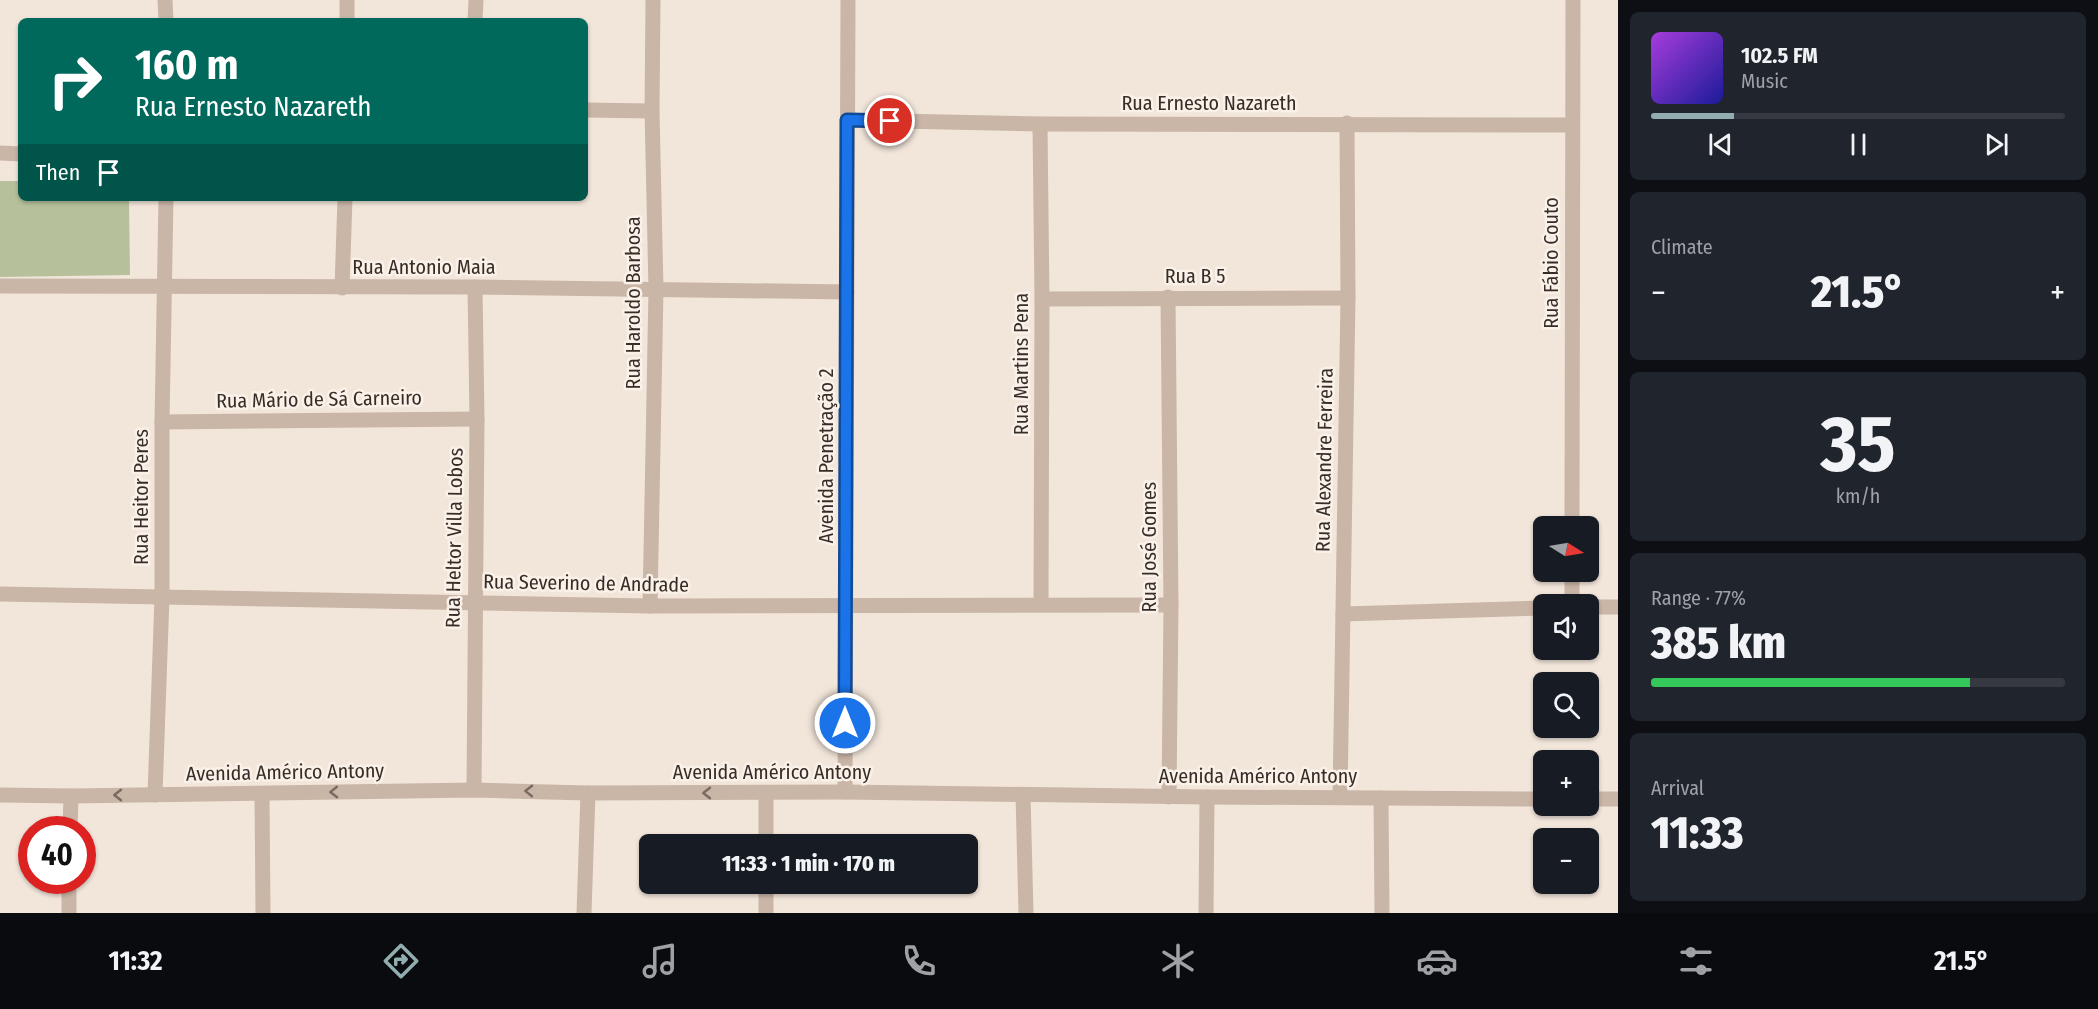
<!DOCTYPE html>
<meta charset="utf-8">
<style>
body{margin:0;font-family:"Fira Sans Condensed",sans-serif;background:#20242c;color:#f1f3f6;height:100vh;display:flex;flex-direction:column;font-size:22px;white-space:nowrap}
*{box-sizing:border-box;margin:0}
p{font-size:20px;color:#9ea1a6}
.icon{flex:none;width:33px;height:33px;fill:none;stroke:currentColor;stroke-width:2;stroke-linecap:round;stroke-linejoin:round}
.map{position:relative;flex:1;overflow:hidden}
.panel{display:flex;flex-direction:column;gap:12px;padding:12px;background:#0d0f14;width:480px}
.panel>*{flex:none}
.guide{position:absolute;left:18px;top:18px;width:570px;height:183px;border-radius:9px;box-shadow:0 2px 4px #0004;background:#00695c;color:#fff;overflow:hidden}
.needle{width:39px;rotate:101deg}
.controls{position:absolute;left:1533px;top:516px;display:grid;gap:12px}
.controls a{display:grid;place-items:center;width:66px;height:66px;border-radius:9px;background:#171b24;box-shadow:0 2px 4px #0004;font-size:30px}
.speed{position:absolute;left:18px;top:816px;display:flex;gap:12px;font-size:30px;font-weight:700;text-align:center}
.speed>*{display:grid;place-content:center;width:78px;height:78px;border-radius:50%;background:#171b24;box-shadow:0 2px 4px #0004;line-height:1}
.speed .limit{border:9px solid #d22;background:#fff;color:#111}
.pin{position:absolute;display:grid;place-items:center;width:51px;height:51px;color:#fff;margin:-26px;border:3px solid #fff;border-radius:50%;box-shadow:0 2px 6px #0007}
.me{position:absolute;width:66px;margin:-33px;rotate:0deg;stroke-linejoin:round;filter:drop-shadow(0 0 4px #0008)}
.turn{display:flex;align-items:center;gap:21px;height:126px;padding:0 18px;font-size:27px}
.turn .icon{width:78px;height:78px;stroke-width:2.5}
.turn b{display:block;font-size:42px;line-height:51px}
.then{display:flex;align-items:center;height:57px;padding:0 18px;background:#0003;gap:12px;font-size:22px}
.big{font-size:45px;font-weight:800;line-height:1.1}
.panel .widget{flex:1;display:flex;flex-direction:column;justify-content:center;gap:9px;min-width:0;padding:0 21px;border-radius:9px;background:#20242c}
.panel .dial{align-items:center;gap:0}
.dial b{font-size:78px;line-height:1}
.song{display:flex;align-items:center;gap:18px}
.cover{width:72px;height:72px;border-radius:9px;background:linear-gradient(135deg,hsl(280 70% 55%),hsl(240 70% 35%))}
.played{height:6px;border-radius:3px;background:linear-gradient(90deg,#92adaf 20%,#363941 20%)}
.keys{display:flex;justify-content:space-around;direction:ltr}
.heat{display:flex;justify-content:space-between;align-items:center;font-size:33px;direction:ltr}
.charge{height:9px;border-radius:4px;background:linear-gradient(90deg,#34c759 77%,#363941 0)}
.trip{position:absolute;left:639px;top:834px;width:339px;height:60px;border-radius:9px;background:#171b24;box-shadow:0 2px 4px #0004;font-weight:800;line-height:60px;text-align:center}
.tab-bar{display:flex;height:96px;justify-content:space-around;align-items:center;background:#090b0e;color:#9ea1a6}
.tab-bar .icon{width:42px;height:42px}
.tab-bar .selected{color:#92adaf}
.tab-bar b{font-size:27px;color:#f1f3f6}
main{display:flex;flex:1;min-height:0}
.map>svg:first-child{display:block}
.green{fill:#b6c19b}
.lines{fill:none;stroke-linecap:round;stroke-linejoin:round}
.minor{stroke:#cab6a7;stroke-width:15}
.tertiary{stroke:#cab6a7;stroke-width:15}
.oneway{stroke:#796a61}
.route-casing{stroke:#114b97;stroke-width:15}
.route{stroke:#1a73e8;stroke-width:10}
.labels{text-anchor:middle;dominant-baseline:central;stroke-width:5;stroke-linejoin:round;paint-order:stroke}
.street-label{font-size:20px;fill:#372c28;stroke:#faf1e8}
</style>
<main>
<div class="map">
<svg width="1618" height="913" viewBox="0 0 1618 913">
<rect width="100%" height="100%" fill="#f2e6db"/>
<polygon class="green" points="0,181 21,181 21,198 129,198 130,275 0,277"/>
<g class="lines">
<g class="minor">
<polyline points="165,0 166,21"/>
<polyline points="347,0 347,21"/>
<polyline points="475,21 476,0"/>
<polyline points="585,110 652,111"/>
<polyline points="847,120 1040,124 1572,125"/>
<polyline points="1040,124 1042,299 1041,604"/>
<polyline points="0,153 21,154"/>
<polyline points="0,286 475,287 847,292"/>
<polyline points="342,288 345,198"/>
<polyline points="1168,297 1171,605 1169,797"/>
<polyline points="1042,299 1348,298"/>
<polyline points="162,422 477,419"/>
<polyline points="1572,526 1573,0"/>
<polyline points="1572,572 1572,604"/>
<polyline points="0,594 650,606 1171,605"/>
<polyline points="650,606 656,289 652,111 653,0"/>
<polyline points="1588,607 1618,607"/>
<polyline points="1343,614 1544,608"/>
<polyline points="474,790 477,419 475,287"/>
<polyline points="766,793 766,844"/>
<polyline points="262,794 263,913"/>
<polyline points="0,795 71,796"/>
<polyline points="155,795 162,597 162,422 166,198"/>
<polyline points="1023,795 1026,913"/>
<polyline points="1340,797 1348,298 1347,123"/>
<polyline points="1381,798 1382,913"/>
<polyline points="766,884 766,913"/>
<polyline points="584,913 588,793"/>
<polyline points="1206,913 1207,797"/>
</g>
<g class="tertiary">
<polyline points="845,792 848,0"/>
<polyline points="1588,799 1618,799"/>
<polyline points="70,830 71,796 474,790 588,793 845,792 1207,797 1544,799"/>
<polyline points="69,913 69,880"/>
</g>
</g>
<defs><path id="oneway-chevron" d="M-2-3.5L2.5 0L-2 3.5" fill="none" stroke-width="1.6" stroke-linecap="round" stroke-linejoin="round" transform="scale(1.5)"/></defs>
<g class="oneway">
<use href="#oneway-chevron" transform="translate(529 791) rotate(-179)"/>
<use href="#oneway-chevron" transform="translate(334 792) rotate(179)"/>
<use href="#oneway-chevron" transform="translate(707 793) rotate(-180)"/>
<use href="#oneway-chevron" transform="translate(118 795) rotate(180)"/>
</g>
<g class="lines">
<defs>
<polyline id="route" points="845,723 847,120 890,121"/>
</defs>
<use href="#route" class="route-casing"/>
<use href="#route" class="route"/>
</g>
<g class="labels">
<g class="street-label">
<text x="1209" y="103">Rua Ernesto Nazareth</text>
<text transform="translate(1551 263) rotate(-90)">Rua Fábio Couto</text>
<text x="424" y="267">Rua Antonio Maia</text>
<text x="1195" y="276">Rua B 5</text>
<text transform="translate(633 303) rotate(-90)">Rua Haroldo Barbosa</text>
<text transform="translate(1021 364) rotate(-90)">Rua Martins Pena</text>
<text transform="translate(319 399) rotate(-1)">Rua Mário de Sá Carneiro</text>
<text transform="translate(826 456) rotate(-90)">Avenida Penetração 2</text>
<text transform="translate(1324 460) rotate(-89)">Rua Alexandre Ferreira</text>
<text transform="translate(141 497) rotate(-90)">Rua Heitor Peres</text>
<text transform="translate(454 538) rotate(-89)">Rua Heltor Villa Lobos</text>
<text transform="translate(1149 547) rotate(-90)">Rua José Gomes</text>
<text transform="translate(586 583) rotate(1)">Rua Severino de Andrade</text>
<text transform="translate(285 772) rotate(-1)">Avenida Américo Antony</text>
<text x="772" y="772">Avenida Américo Antony</text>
<text x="1258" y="776">Avenida Américo Antony</text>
</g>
</g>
</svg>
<div class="controls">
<a><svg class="needle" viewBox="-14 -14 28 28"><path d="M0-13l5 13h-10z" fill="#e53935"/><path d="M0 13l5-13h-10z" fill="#9ea1a6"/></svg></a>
<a><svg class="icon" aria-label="sound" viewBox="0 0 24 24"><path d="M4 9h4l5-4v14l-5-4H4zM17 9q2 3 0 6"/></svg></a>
<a><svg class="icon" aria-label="search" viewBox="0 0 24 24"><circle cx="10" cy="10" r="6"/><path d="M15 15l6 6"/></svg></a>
<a>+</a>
<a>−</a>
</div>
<div class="speed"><div class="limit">40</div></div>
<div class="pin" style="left:890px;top:121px;background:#d93025"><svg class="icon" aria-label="arrive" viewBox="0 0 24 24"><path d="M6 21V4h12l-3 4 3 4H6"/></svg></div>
<svg class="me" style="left:845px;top:723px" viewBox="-20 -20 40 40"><circle r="17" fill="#1a73e8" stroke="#fff" stroke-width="3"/><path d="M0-11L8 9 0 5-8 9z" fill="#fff"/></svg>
<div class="trip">11:33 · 1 min · 170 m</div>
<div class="guide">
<div class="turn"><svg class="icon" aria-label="right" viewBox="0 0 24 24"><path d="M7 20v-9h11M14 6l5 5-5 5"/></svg><div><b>160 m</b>Rua Ernesto Nazareth</div></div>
<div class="then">Then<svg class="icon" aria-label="arrive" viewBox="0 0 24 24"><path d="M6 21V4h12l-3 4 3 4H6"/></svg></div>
</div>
</div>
<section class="panel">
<div class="widget">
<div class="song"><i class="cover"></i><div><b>102.5 FM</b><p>Music</p></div></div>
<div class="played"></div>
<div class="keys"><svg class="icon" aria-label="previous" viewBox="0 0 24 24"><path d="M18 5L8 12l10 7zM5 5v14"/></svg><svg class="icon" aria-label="pause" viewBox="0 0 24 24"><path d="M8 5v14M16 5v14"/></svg><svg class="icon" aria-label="next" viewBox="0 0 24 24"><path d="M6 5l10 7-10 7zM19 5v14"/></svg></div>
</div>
<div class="widget"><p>Climate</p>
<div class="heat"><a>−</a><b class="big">21.5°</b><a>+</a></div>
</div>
<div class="widget dial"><b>35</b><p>km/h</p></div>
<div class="widget"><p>Range · 77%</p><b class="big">385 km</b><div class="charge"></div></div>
<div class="widget"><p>Arrival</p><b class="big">11:33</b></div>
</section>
</main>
<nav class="tab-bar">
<b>11:32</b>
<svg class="icon selected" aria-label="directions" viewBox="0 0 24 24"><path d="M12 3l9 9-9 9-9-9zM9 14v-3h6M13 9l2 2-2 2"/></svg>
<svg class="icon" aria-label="music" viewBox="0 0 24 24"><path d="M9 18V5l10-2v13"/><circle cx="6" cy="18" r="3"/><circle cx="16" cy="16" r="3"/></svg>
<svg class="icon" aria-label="phone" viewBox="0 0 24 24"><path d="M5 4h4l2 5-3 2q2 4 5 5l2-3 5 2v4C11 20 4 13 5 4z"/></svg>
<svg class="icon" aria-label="climate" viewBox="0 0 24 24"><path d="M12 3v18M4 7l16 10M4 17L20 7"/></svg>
<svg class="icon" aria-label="car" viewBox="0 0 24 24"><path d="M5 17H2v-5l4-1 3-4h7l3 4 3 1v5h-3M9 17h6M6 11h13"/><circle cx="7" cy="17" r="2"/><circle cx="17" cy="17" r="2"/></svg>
<svg class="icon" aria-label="filters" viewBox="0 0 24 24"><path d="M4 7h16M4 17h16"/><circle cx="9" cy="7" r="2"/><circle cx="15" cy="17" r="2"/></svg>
<b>21.5°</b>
</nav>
